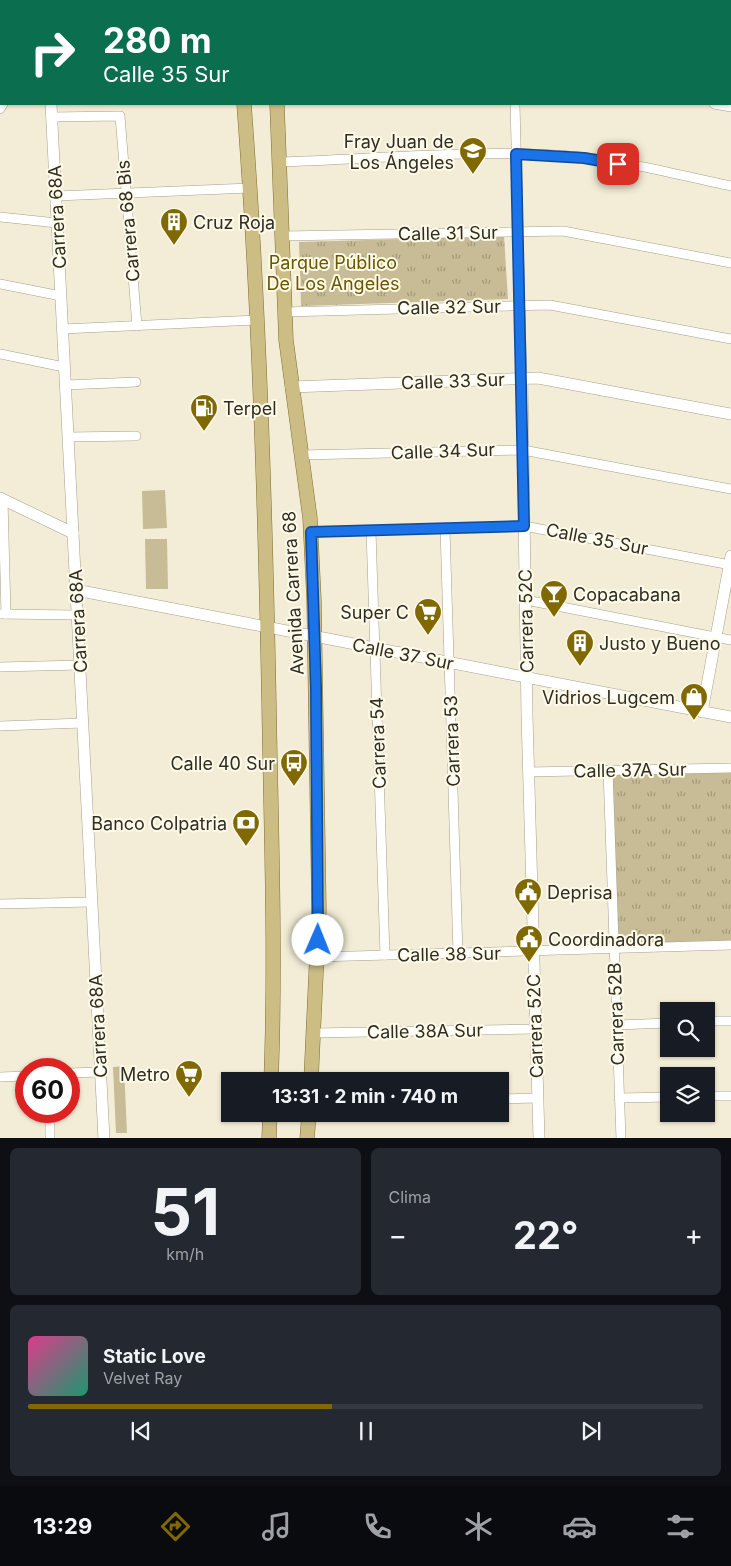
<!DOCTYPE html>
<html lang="es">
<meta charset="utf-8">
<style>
body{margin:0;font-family:Inter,sans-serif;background:#242831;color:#f1f3f6;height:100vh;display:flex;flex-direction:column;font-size:19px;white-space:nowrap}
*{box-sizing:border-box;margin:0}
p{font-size:16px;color:#9ea1a6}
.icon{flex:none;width:28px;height:28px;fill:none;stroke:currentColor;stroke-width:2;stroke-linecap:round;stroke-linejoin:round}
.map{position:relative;height:1138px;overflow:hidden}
.drawer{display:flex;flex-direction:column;gap:10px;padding:10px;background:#0d0f14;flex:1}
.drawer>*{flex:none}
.banner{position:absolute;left:0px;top:0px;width:731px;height:105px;box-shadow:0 1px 4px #0004;background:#0b6e4f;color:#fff;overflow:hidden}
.fabs{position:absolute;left:660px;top:1002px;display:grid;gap:10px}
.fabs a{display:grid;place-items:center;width:55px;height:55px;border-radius:0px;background:#171b24;box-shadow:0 1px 4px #0004;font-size:25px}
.speed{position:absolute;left:15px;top:1058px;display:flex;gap:10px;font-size:25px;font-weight:700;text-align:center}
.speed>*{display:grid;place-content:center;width:65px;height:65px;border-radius:50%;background:#171b24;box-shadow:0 1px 4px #0004;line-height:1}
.speed .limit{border:8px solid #d22;background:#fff;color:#111}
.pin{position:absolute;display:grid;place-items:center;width:42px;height:42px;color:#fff;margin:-21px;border-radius:10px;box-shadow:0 2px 8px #0006}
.me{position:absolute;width:55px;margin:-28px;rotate:1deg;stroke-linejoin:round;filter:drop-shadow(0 0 4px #0008)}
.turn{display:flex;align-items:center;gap:18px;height:105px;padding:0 20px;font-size:22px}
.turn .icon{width:65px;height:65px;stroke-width:2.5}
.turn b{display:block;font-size:35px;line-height:42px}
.big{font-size:38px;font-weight:700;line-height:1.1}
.drawer .tile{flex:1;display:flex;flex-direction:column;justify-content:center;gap:8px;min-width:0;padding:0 18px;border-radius:8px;background:#242831}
.drawer .dial{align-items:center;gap:0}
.dial b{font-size:65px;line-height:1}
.song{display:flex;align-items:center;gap:15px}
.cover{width:60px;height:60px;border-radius:8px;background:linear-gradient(135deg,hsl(330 70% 55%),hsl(160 70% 35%))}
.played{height:5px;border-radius:2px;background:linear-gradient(90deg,#806901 45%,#363941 45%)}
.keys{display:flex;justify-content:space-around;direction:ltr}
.heat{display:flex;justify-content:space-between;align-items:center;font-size:28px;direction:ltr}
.drawer .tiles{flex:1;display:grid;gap:10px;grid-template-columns:1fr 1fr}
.tile:last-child{grid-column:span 2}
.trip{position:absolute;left:221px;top:1072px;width:288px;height:50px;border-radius:0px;background:#171b24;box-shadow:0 1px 4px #0004;font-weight:700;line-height:50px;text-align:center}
.tabs{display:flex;height:80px;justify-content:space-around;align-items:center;background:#090b0e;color:#9ea1a6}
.tabs .icon{width:35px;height:35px}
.tabs .on{color:#806901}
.tabs b{font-size:22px;color:#f1f3f6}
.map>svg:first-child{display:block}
.green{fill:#c7bc95}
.park{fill:url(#park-tufts)}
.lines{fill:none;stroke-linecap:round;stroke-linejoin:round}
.minor-casing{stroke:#a6a08b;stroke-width:10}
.tertiary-casing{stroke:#a6a08b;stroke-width:12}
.primary-casing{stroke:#7f6e2e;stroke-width:15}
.minor{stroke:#fff;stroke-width:9}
.tertiary{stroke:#fff;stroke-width:11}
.primary{stroke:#ccbd85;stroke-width:14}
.route-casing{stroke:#114b97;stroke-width:12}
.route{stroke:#1a73e8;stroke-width:9}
.labels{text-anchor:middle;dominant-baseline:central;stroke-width:4;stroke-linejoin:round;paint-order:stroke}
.poi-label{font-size:18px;fill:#2f2c24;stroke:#fffae8;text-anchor:end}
.street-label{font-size:18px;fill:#2f2c24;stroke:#fffae8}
.park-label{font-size:18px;fill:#695601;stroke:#fffae8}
</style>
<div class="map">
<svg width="731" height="1139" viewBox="0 0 731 1139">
<defs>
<pattern id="park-tufts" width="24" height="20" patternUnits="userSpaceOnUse" patternTransform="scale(1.25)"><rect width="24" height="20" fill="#c7bc95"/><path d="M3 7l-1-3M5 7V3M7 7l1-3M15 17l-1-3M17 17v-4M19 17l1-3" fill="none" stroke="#a29979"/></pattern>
</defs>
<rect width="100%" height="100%" fill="#f3edd7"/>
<g class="green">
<polygon points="165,490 167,528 143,529 142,491"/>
<polygon points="145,539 167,539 168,589 146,589"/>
<polygon points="124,1066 127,1133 116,1133 113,1067"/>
</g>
<g class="park">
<polygon points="504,236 508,299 301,306 299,242"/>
<polygon points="731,769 731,943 616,946 609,772"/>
</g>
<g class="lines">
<defs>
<g id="minor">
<polyline points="124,0 127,1"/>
<polyline points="578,0 585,1"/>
<polyline points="91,1 92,0"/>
<polyline points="165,1 166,0"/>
<polyline points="379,1 379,0"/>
<polyline points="455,1 455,0"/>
<polyline points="532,1 532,0"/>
<polyline points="690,1 690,0"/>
<polyline points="730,27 731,28"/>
<polyline points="515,104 522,378"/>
<polyline points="714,104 731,107"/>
<polyline points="0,109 3,104"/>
<polyline points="51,117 120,116 137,326"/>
<path d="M279 162C378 159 484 148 582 157 632 162 682 176 731 186"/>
<polyline points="56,196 250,188"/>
<polyline points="0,217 57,223"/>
<polyline points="282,236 563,231 731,263"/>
<polyline points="0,284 61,296"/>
<polyline points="285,312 550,305 731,339"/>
<polyline points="63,329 257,320"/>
<polyline points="0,354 64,367"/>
<polyline points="65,385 136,382"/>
<polyline points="68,437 136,436"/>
<polyline points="301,455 523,450 731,489"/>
<polyline points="3,499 6,614"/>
<polyline points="445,528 458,954"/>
<polyline points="371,531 385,955"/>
<polyline points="311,532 524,526 731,565"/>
<polyline points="526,600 731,640"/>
<polyline points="0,614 77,615"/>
<polyline points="0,667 80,665"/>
<polyline points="0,726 83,723"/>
<polyline points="608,770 621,1139"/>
<polyline points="528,772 731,768"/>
<polyline points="0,904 92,902"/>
<polyline points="318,957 731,945"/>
<polyline points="706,1021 731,1021"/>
<polyline points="617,1025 669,1023"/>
<polyline points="314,1033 535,1029"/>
<polyline points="69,1073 100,1072"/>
<polyline points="0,1077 26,1076"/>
<polyline points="706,1096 731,1096"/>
<polyline points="619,1098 669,1097"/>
<polyline points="500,1099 538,1098"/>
<polyline points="50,1111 50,1139"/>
</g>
<g id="tertiary">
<polyline points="0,18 1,18"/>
<polyline points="51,104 104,1139"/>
<polyline points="522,378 527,715 539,1139"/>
<polyline points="291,387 538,378 731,414"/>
<polyline points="0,498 73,533"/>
<polyline points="76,590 731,717"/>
<polyline points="702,712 731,556"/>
</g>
<g id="primary">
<polyline points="274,0 274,1"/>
<polyline points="30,1 31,0"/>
<path d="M244 104C259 303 265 503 269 703 271 829 276 955 271 1081"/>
<polyline points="277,104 286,340 310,518 314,600 319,910 311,1081"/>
<polyline points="269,1139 270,1114"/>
<polyline points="307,1139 309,1114"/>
</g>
</defs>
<use href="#minor" class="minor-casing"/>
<use href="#tertiary" class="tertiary-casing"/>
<use href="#primary" class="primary-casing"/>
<use href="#minor" class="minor"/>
<use href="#tertiary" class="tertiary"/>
<use href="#primary" class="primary"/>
</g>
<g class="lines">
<defs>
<polyline id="route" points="318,940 316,688 311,532 524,526 516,154 584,158 618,164"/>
</defs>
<use href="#route" class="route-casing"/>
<use href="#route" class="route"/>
</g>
<defs>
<symbol id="school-pin" viewBox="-11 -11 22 30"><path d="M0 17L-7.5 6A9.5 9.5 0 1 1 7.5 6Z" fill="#806901" stroke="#fffae8"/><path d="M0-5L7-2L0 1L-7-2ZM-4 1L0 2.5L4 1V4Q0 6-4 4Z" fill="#fff"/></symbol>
<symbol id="building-pin" viewBox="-11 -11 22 30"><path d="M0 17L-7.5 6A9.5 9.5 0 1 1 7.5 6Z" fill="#806901" stroke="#fffae8"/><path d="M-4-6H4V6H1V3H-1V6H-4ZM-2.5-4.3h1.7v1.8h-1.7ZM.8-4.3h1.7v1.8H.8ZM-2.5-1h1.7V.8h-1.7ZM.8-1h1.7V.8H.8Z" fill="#fff"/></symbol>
<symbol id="fuel-pin" viewBox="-11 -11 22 30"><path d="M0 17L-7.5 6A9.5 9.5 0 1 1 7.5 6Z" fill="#806901" stroke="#fffae8"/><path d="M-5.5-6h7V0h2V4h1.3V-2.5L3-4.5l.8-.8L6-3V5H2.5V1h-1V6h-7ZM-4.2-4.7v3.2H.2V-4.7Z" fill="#fff"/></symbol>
<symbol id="bar-pin" viewBox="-11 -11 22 30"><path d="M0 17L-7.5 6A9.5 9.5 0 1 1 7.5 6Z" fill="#806901" stroke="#fffae8"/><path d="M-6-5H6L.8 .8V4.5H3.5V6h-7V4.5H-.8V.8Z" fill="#fff"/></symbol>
<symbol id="supermarket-pin" viewBox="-11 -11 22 30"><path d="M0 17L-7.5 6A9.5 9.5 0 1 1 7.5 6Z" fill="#806901" stroke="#fffae8"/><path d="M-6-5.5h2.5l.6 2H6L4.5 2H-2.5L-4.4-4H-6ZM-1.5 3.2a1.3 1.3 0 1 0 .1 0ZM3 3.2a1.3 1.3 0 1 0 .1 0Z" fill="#fff"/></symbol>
<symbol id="shop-pin" viewBox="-11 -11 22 30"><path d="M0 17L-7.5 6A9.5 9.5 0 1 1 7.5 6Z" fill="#806901" stroke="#fffae8"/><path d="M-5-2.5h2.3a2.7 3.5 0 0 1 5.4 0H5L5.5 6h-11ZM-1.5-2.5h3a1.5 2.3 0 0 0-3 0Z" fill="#fff"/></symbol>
<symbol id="bus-pin" viewBox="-11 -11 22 30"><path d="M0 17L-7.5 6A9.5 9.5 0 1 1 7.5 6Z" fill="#806901" stroke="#fffae8"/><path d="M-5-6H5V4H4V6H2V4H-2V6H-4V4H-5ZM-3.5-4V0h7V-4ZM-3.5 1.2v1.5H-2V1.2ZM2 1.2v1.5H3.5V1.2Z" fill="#fff"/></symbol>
<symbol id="bank-pin" viewBox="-11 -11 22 30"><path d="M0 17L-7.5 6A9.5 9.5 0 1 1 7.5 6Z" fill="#806901" stroke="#fffae8"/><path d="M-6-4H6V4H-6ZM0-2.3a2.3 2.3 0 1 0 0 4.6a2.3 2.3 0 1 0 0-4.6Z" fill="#fff"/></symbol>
<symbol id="civic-pin" viewBox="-11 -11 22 30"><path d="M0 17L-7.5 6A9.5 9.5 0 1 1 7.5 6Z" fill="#806901" stroke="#fffae8"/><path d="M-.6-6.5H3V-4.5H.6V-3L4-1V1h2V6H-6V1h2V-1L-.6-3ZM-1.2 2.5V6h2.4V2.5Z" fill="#fff"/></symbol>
</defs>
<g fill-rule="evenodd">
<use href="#school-pin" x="457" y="135" width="32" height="43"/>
<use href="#building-pin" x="158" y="206" width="32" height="43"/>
<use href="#fuel-pin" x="188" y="392" width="32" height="43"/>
<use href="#bar-pin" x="538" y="578" width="32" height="43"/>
<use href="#supermarket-pin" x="412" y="596" width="32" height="43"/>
<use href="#building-pin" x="564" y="627" width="32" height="43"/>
<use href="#shop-pin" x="678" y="681" width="32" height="43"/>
<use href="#bus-pin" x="278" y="747" width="32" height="43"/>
<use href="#bank-pin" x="230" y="807" width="32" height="43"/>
<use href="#civic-pin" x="512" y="876" width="32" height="43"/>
<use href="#civic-pin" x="513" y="923" width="32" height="43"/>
<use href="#supermarket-pin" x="173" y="1058" width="32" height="43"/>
</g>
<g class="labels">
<g class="poi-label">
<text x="454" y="141">Fray Juan de<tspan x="454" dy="21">Los Ángeles</tspan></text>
<text x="193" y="222" text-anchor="start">Cruz Roja</text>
<text x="223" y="408" text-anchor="start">Terpel</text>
<text x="573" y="594" text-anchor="start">Copacabana</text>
<text x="409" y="612">Super C</text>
<text x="599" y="643" text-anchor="start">Justo y Bueno</text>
<text x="675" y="697">Vidrios Lugcem</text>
<text x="275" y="763">Calle 40 Sur</text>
<text x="227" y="823">Banco Colpatria</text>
<text x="547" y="892" text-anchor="start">Deprisa</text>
<text x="548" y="939" text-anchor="start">Coordinadora</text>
<text x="170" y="1074">Metro</text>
</g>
<g class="street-label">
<text transform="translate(57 217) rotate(-93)">Carrera 68A</text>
<text transform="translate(128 221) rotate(-95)">Carrera 68 Bis</text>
<text transform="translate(448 233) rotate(-1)">Calle 31 Sur</text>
<text transform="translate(449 307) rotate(-1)">Calle 32 Sur</text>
<text transform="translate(453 381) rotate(-2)">Calle 33 Sur</text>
<text transform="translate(443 451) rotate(-2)">Calle 34 Sur</text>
<text transform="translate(597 539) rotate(11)">Calle 35 Sur</text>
<text transform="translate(293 593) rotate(-93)">Avenida Carrera 68</text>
<text transform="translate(78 621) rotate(-93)">Carrera 68A</text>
<text transform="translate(526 621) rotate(-91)">Carrera 52C</text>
<text transform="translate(403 654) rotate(11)">Calle 37 Sur</text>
<text transform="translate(452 741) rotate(-92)">Carrera 53</text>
<text transform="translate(378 743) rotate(-92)">Carrera 54</text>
<text transform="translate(630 770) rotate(-1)">Calle 37A Sur</text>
<text transform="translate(449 954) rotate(-1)">Calle 38 Sur</text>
<text transform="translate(616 1014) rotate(-92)">Carrera 52B</text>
<text transform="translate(98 1026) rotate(-93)">Carrera 68A</text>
<text transform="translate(535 1026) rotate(-92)">Carrera 52C</text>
<text transform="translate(425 1031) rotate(-1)">Calle 38A Sur</text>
</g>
<g class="park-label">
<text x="333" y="262">Parque Público<tspan x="333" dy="21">De Los Angeles</tspan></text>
</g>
</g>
</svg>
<div class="fabs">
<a><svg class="icon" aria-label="search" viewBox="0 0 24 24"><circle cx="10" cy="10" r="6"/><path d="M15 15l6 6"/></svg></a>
<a><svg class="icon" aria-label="layers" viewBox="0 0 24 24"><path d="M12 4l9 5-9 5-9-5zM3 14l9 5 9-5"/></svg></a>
</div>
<div class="speed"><div class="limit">60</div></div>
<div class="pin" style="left:618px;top:164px;background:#d93025"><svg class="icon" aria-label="arrive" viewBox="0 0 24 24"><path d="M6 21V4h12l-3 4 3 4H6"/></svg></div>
<svg class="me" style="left:318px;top:940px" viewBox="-20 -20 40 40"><circle r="19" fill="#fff"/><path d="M0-13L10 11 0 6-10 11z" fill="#1a73e8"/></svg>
<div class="trip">13:31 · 2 min · 740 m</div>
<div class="banner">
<div class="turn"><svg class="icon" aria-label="right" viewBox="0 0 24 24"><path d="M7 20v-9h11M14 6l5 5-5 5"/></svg><div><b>280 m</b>Calle 35 Sur</div></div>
</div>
</div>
<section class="drawer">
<div class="tiles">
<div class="tile dial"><b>51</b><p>km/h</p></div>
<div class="tile"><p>Clima</p>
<div class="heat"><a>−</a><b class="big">22°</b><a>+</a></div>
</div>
<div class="tile">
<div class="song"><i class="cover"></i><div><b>Static Love</b><p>Velvet Ray</p></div></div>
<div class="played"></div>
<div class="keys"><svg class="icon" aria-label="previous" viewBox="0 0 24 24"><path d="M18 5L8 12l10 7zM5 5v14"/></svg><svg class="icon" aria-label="pause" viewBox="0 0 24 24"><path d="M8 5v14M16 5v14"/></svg><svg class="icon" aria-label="next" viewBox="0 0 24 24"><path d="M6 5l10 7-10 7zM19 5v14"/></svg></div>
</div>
</div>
</section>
<nav class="tabs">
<b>13:29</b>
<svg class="icon on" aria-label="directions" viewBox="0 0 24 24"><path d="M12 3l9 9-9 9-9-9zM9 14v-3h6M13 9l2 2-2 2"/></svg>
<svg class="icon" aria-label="music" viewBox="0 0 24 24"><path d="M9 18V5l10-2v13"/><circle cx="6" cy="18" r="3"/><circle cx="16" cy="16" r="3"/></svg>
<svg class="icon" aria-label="phone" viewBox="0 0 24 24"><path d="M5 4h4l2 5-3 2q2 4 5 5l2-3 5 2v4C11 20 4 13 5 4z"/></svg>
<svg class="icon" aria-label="climate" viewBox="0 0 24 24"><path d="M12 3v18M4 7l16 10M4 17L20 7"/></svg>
<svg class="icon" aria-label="car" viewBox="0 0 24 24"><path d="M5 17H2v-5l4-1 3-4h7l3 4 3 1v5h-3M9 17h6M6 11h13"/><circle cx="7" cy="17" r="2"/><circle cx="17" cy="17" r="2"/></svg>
<svg class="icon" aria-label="filters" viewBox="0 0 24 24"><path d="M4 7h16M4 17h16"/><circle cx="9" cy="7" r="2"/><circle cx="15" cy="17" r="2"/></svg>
</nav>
